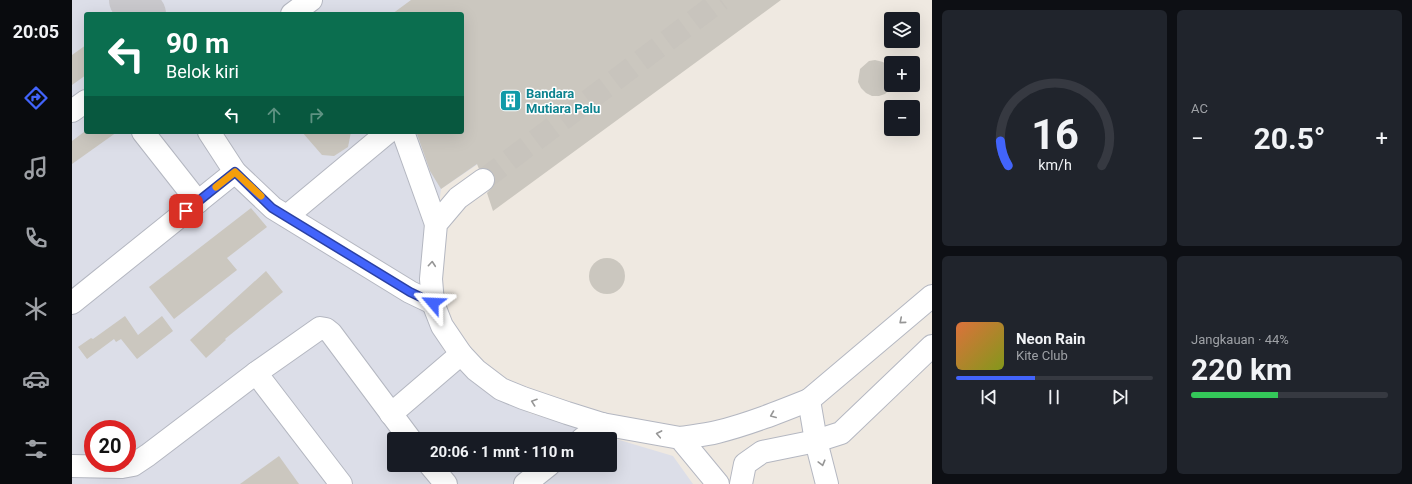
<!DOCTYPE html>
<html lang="id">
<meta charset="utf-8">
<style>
body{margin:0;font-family:Roboto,sans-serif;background:#20242c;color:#f1f3f6;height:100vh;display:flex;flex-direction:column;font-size:15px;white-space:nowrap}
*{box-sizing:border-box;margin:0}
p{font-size:13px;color:#9ea1a6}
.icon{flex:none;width:22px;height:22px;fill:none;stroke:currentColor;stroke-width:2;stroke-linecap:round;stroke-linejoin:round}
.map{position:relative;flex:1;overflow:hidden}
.side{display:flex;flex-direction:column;gap:10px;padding:10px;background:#0d0f14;width:480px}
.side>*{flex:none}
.guide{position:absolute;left:12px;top:12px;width:380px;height:122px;border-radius:4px;box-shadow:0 4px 16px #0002;background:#0b6e4f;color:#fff;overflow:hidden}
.tools{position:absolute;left:812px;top:12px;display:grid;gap:8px}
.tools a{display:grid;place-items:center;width:36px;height:36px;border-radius:4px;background:#171b24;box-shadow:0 4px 16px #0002;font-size:20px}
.speed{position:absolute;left:12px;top:420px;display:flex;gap:8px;font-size:20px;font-weight:700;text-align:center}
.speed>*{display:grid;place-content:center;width:52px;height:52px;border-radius:50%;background:#171b24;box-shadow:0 4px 16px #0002;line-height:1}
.speed .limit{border:6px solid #d22;background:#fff;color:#111}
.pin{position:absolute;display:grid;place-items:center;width:34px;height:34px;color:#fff;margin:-17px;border-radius:8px;box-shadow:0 2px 6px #0006}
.me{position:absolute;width:44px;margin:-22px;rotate:296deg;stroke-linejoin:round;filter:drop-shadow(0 0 3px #0008)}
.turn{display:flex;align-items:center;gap:14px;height:84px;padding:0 16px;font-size:18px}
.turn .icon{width:52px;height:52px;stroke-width:2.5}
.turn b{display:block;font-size:28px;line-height:34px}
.lanes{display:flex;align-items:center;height:38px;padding:0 16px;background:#0003;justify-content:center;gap:20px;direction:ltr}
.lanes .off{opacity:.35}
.big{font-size:30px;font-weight:700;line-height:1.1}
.side .widget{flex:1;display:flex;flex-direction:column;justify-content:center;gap:6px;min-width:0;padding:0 14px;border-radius:6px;background:#20242c}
.side .dial{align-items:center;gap:0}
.dial svg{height:104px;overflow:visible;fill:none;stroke:#363941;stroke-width:7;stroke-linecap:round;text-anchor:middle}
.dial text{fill:#f1f3f6;stroke:none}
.song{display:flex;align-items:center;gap:12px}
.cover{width:48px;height:48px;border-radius:6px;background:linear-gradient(135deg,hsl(20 70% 55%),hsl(70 70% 35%))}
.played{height:4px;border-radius:2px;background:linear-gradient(90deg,#4264fb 40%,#363941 40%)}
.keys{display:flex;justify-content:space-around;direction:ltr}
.heat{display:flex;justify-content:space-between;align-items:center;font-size:22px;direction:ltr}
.charge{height:6px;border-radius:3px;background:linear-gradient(90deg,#34c759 44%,#363941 0)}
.side .tiles{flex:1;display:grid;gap:10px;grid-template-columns:repeat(2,1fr)}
.trip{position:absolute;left:315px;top:432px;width:230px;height:40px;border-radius:4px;background:#171b24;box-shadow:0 4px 16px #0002;font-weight:700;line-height:40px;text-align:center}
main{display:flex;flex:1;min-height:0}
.tab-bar{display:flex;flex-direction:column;width:72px;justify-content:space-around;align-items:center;background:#090b0e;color:#9ea1a6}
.tab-bar .icon{width:28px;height:28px}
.tab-bar .current{color:#4264fb}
.tab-bar b{font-size:18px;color:#f1f3f6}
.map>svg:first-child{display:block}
.airport{fill:#dcdee8;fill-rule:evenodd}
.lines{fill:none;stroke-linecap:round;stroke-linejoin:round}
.taxiway{stroke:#c9c8cc;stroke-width:46}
.building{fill:#cbc7bf}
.minor-tunnel{stroke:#c8c4bd;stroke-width:22;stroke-dasharray:22 11;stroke-linecap:butt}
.minor-casing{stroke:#b4b7c1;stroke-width:24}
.minor{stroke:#fff;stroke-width:22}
.oneway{stroke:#969696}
.route-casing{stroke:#2b41a3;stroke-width:10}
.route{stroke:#4264fb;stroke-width:7}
.slow{stroke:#f59e0b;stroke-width:7}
.labels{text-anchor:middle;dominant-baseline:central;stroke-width:3;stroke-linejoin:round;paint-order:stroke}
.culture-label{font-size:13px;font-weight:bold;fill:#0d838f;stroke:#fff;text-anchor:start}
</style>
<main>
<nav class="tab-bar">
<b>20:05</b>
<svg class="icon current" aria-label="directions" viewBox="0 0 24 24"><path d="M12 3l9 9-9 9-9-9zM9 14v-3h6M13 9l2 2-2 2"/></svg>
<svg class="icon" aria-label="music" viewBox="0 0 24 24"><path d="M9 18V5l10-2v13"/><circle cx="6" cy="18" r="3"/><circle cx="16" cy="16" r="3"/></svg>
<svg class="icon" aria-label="phone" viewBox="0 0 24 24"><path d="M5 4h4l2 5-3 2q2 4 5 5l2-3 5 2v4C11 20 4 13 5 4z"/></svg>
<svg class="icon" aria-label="climate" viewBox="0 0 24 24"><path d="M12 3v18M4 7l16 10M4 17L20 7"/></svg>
<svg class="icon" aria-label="car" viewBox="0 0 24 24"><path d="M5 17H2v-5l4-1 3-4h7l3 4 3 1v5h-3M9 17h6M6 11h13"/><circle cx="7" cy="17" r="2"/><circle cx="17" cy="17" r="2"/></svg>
<svg class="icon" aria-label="filters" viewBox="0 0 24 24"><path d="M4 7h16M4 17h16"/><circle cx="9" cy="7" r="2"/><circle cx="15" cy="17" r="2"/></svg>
</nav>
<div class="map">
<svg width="860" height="484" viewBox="0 0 860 484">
<rect width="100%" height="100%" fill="#efe9e1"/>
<path class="airport" d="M0 0H618L406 164 369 189 354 314 372 351 457 413 601 456 621 484H0ZM14 14H390V132H14ZM21 429H55V463H21ZM322 439H538V465H322Z"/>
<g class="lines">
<polyline class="taxiway" points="60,0 71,14"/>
</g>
<g class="building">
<polygon points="339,0 709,0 421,211 415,193 422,185 423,178 421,172 416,169 410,168 407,169 405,164 369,189 358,171 345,134 348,132 390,132 390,14 320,14"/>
<polygon points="14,45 14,75 0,85 0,55"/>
<polygon points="803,60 811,62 819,69 819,88 813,94 807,96 800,96 794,93 789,88 786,82 788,69 797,61"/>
<polygon points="12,132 45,132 0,164 0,141"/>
<polygon points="230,132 279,132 276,147 262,156 250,155"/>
<polygon points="179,208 195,227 155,258 165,270 102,319 77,287"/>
<circle cx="535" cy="276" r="18"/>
<polygon points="194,271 211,292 153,339 154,340 134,358 118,340"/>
<polygon points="53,316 66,335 90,316 101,331 65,359 49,339 44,342 42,339 15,359 6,347 19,338 21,339"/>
<polygon points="207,456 227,484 168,484"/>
</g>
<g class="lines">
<polyline class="minor-tunnel" points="411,180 649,0"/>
<defs>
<g id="minor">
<polyline points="220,14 239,0"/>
<polyline points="0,111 14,101"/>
<polyline points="71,132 126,202"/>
<polyline points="137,132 163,172 201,208 338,292 361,303"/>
<polyline points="331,132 364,224"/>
<polyline points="411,180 386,198 364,224 359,279 361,303 370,326 389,354 404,370 429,389 451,398 495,413 530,424 608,438 646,484"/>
<polyline points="215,216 316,132"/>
<polyline points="0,303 163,172"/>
<polyline points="184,373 269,484"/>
<polyline points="319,414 389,354"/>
<path d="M608 438C621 436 633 435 645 432 677 424 707 412 737 400"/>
<polyline points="510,439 530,424"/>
<polyline points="358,465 374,484"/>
<polyline points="0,466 50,467 61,465 76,455 184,373 248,328 254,329 259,333 338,439"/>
<polyline points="453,484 477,465"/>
<polyline points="669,484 673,464 690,452 744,441 769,433 860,346"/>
<polyline points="755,484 744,441 737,400 860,296"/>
</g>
</defs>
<use href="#minor" class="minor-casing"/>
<use href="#minor" class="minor"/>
</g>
<defs><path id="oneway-chevron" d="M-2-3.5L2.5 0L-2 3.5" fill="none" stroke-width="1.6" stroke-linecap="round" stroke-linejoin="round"/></defs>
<g class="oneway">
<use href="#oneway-chevron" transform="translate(360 264) rotate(-85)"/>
<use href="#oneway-chevron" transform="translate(830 321) rotate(140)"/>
<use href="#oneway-chevron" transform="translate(462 402) rotate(-161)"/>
<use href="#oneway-chevron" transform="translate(701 415) rotate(158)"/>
<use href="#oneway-chevron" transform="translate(587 434) rotate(-169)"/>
<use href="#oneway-chevron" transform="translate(750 463) rotate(75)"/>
</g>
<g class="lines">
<defs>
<polyline id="route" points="114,211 163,172 200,208 338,292 361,303"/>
</defs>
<use href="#route" class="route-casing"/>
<use href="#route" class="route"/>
<polyline class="slow" points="144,187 163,172 189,196"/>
</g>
<defs>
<symbol id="building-square" viewBox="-11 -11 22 22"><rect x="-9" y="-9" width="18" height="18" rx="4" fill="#0f9aa8" stroke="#fff"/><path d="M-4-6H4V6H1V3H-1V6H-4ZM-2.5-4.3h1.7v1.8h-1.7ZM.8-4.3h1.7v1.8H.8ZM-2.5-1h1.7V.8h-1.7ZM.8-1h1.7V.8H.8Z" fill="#fff"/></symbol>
</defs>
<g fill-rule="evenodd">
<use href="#building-square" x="426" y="88" width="25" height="25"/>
</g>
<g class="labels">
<g class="culture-label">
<text x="454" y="93">Bandara<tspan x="454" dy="15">Mutiara Palu</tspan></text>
</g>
</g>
</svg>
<div class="tools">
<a><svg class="icon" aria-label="layers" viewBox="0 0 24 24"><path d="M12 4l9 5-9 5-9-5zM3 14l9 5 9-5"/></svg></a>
<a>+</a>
<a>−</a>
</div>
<div class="speed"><div class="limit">20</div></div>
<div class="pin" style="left:114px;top:211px;background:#d93025"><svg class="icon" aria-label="arrive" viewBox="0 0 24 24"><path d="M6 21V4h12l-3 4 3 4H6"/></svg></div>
<svg class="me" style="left:361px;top:303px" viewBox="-20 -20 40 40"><path d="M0-17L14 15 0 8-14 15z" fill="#4264fb" stroke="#fff" stroke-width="4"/></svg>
<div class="trip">20:06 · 1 mnt · 110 m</div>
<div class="guide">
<div class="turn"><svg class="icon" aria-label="left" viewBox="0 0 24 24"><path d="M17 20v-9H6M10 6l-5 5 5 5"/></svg><div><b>90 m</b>Belok kiri</div></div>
<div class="lanes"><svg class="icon" aria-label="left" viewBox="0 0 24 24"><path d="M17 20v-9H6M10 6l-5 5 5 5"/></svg><svg class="icon off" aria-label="ahead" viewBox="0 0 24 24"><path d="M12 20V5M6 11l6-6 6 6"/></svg><svg class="icon off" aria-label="right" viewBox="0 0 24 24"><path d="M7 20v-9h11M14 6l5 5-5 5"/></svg></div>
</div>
</div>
<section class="side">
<div class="tiles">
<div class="widget dial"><svg viewBox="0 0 100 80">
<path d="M14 69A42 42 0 1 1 86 69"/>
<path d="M14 69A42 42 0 0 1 8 50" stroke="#4264fb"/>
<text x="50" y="56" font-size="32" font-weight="700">16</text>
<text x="50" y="72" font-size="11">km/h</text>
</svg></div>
<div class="widget"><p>AC</p>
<div class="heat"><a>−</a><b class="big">20.5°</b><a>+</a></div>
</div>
<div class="widget">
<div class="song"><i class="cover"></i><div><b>Neon Rain</b><p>Kite Club</p></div></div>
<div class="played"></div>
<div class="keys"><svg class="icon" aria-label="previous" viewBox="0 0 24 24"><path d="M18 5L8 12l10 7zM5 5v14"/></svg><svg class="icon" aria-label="pause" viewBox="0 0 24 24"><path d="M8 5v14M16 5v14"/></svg><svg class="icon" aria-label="next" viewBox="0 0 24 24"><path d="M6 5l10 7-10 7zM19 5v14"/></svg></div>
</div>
<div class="widget"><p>Jangkauan · 44%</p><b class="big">220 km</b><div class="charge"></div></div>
</div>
</section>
</main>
